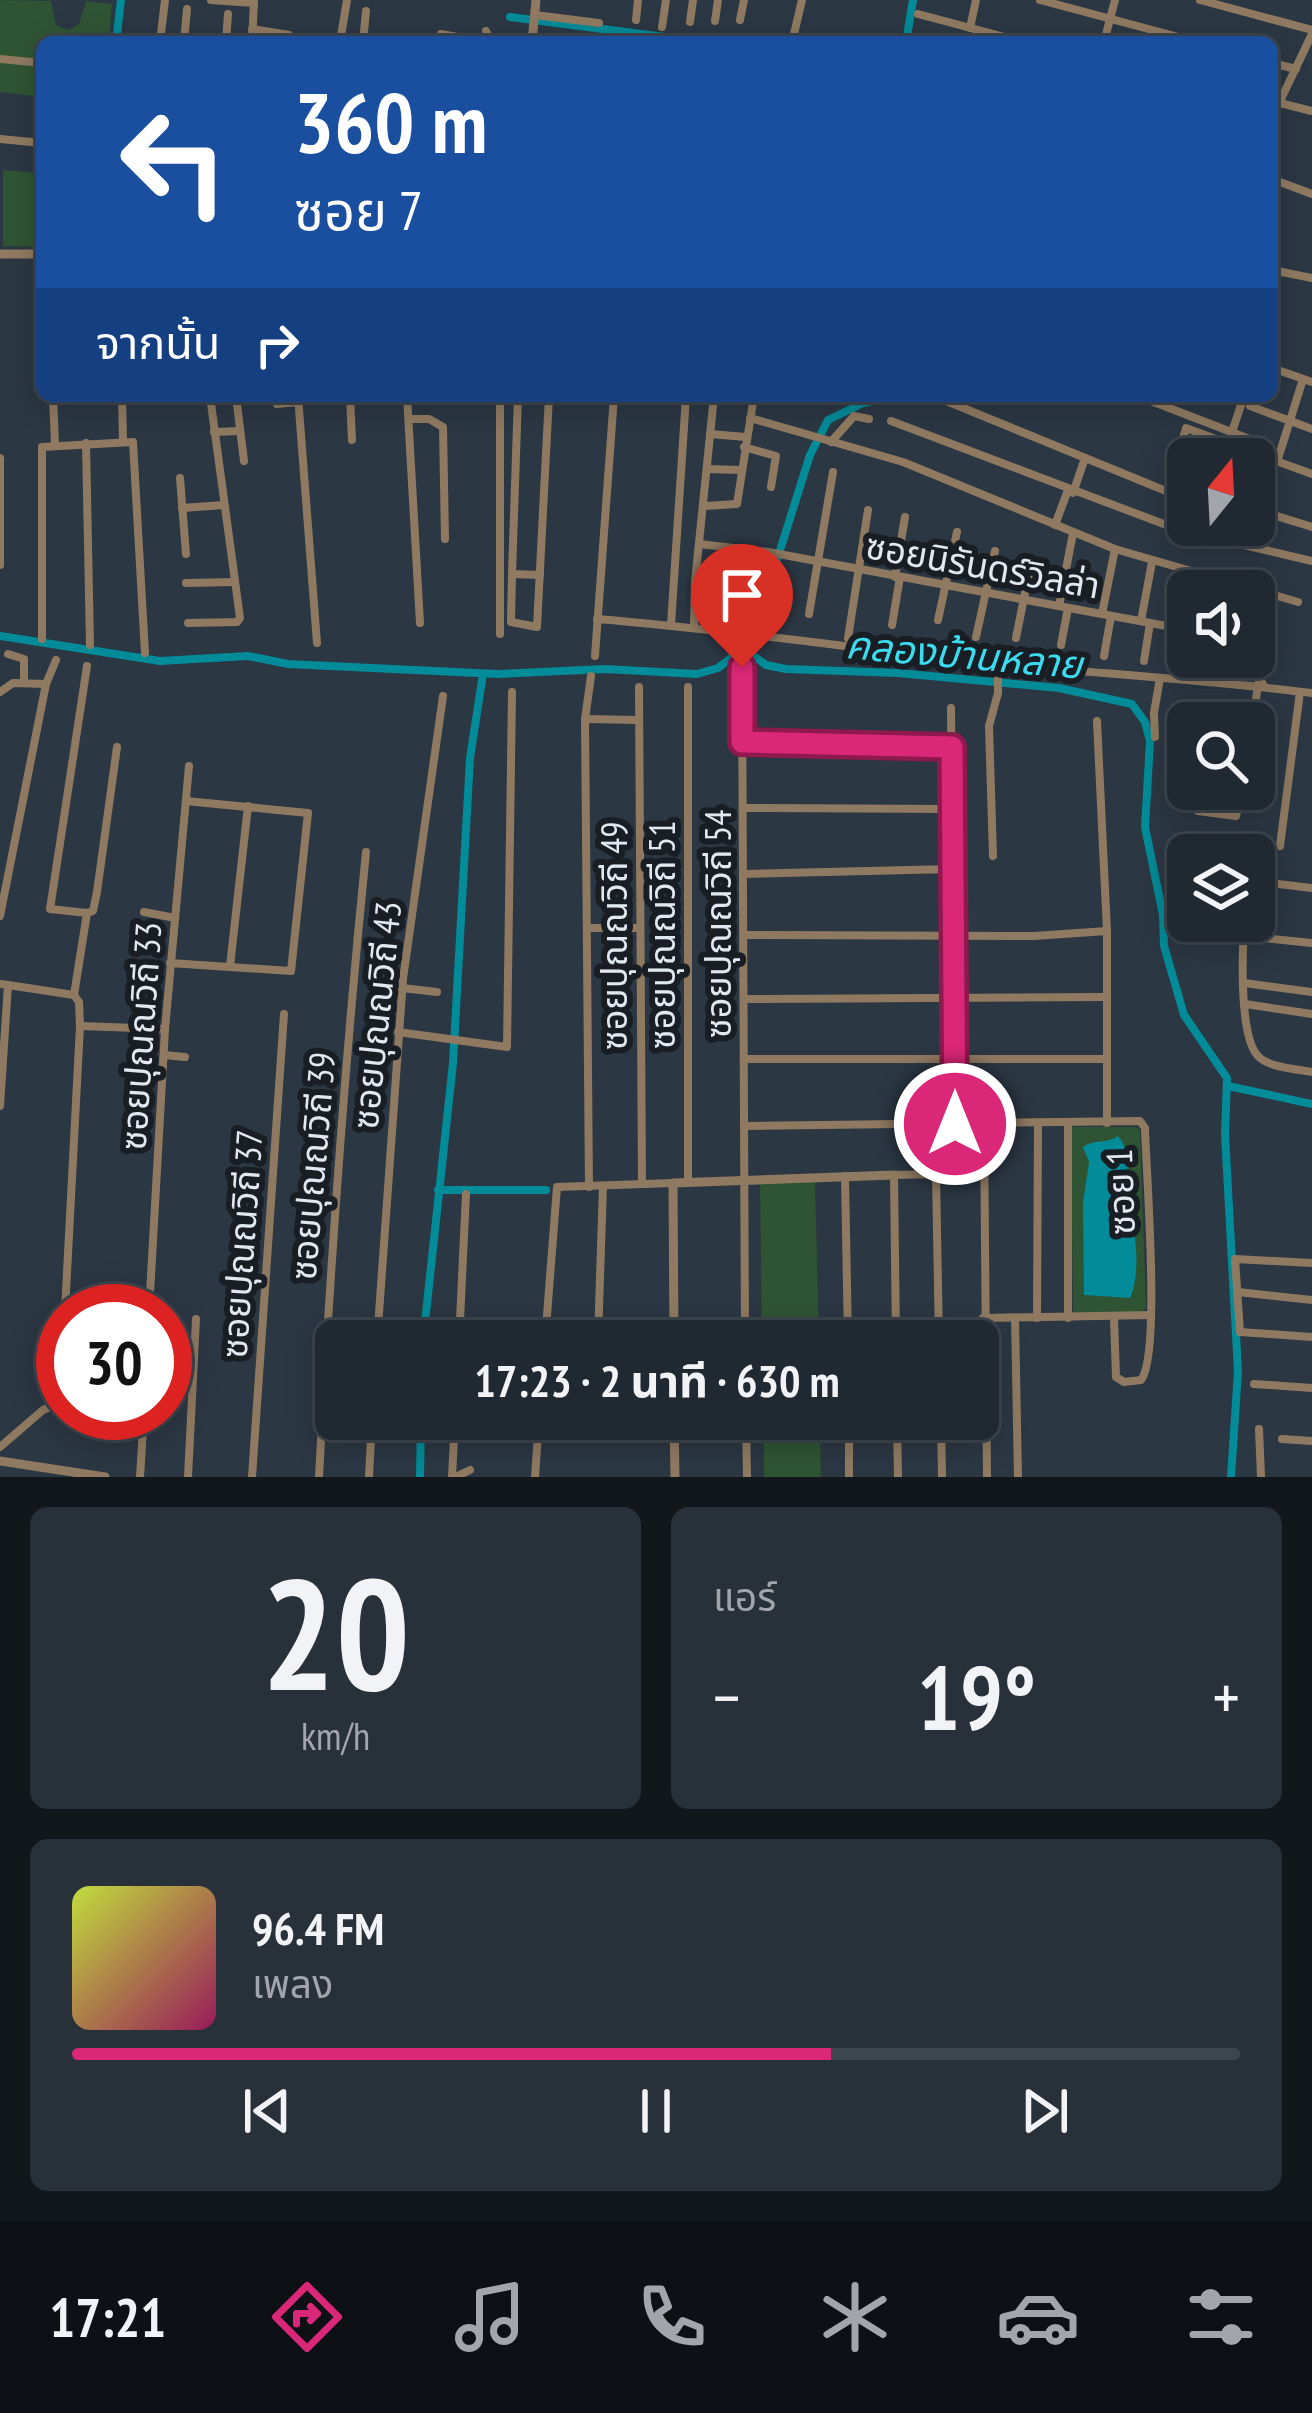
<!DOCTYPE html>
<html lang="th">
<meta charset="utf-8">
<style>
body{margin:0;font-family:"PT Sans Narrow","Noto Sans Thai",sans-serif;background:#28313a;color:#f1f3f6;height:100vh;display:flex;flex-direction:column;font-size:45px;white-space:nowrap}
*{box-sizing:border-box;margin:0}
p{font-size:39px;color:#a2a6ac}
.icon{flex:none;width:66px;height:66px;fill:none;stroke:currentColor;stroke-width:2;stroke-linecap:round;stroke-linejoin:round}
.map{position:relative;height:1477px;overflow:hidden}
.panel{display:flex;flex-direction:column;gap:30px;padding:30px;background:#12171c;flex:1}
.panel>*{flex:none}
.hud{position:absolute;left:36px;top:36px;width:1242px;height:366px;border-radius:18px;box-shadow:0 6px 30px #0003,0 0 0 3px #3d454d;background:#1a4fa0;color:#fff;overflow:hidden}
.needle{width:78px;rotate:18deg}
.fabs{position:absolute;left:1167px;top:438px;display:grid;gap:24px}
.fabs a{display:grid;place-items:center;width:108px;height:108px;border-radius:18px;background:#202932;box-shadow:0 6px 30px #0003,0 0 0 3px #3d454d;font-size:60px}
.speed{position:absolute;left:36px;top:1284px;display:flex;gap:24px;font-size:60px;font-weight:700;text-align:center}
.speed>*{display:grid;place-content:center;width:156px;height:156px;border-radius:50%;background:#202932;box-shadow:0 6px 30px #0003,0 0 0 3px #3d454d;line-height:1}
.speed .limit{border:18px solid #d22;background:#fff;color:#111}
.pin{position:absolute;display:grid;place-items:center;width:102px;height:102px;color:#fff;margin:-123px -51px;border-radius:50% 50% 50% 0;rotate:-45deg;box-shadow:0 0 12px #0007}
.pin .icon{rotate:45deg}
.me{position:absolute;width:132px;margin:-66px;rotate:0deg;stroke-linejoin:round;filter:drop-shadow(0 0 9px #0008)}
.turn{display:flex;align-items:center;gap:42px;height:252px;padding:0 60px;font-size:54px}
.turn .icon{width:156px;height:156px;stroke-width:2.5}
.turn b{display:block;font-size:84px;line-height:102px}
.then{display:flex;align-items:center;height:114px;padding:0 60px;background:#0003;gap:24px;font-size:45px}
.big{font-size:90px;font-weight:700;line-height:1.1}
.panel .card{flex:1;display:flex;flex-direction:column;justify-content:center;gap:18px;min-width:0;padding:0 42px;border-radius:18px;background:#28313a}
.panel .dial{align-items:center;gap:0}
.dial b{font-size:156px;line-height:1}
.song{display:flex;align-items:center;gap:36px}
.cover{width:144px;height:144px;border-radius:18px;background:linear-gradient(135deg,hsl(70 70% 55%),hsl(330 70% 35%))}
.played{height:12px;border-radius:6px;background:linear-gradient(90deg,#db2777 65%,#3d454d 65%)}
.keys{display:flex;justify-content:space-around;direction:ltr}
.heat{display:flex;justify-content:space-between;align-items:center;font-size:66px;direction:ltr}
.panel .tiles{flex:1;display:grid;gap:30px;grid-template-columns:1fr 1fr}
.card:last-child{grid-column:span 2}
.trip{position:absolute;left:315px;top:1320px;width:684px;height:120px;border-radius:18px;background:#202932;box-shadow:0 6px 30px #0003,0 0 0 3px #3d454d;font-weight:700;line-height:120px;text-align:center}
.dock{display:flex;height:192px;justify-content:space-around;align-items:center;background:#0d1014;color:#a2a6ac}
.dock .icon{width:84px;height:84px}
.dock .current{color:#db2777}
.dock b{font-size:54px;color:#f1f3f6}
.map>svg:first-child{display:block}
.green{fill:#2f5433}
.water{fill:#028b98}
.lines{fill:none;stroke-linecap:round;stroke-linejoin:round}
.canal{stroke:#028b98;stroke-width:8}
.minor{stroke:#8f7a61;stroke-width:8}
.tertiary{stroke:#8f7a61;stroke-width:9}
.route-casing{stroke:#8e194d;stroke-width:30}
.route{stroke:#db2777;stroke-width:21}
.labels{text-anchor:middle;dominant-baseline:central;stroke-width:12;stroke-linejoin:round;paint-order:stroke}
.street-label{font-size:36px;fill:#e1e8f1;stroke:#181e23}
.water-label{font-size:39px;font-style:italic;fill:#3bdcf0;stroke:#181e23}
</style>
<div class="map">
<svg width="1312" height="1477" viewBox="0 0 1312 1477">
<rect width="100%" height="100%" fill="#2b3743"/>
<g class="green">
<polygon points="0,0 51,1 56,25 69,30 79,24 86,1 112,4 109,42 42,42 42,97 0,92"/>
<polygon points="3,170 42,173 42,247 3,246"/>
<polygon points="1071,1127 1136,1127 1140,1131 1146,1308 1141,1312 1073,1313"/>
<polygon points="815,1182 819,1341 762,1341 760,1183"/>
<polygon points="764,1419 820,1419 821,1477 764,1477"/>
</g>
<path class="water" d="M1118 1136C1139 1162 1119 1184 1125 1212 1126 1218 1131 1223 1133 1230 1138 1247 1138 1282 1130 1298L1084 1295 1083 1203 1089 1162 1083 1147C1094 1139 1107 1144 1118 1136Z"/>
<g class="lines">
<g class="canal">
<polyline points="510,17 703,42"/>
<polyline points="116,42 121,0"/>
<polyline points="906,42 913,0"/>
<polyline points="897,396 863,403 828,420 810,455 748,652 766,665 786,669 898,673 1059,688 1132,704 1145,722 1150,741 1145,827 1163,915 1164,946 1184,1015 1227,1078 1225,1135 1238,1371 1231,1477"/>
<polyline points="0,636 160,661 248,656 288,664 498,674 605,669 697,674 718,668 735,655 748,652"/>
<polyline points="1228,1086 1312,1104"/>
<polyline points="438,1190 546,1190"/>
<polyline points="423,1341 453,1063 470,758 483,674"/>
<polyline points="420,1477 421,1419"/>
</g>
<g class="minor">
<polyline points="211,0 254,3"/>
<polyline points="1040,0 1197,42"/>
<polyline points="1200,0 1312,30"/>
<polyline points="918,14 1023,42"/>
<polyline points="535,15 599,23"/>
<polyline points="636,20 638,0"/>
<polyline points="740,20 744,0"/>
<polyline points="715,21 718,0"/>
<polyline points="690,22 693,0"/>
<polyline points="662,27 666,0"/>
<polyline points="970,28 976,0"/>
<polyline points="252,29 289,35"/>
<polyline points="486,31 491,42"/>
<polyline points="441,34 463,38 465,42"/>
<polyline points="794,34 802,0"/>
<polyline points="419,39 437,42"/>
<polyline points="160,42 165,0"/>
<polyline points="184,42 187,9"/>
<polyline points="226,42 228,14"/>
<polyline points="252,42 254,2"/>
<polyline points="340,42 347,0"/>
<polyline points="363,42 366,11"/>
<polyline points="1104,42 1115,0"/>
<polyline points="0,59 42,63"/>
<polyline points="1272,63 1296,69"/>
<polyline points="1280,103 1312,111"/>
<polyline points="1272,118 1312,34"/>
<polyline points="1272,137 1276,158 1272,172"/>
<polyline points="0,139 42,143"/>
<polyline points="1272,179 1312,194"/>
<polyline points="1272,270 1312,278"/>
<polyline points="1272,368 1312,382"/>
<polyline points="53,396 55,444"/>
<polyline points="122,396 123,442"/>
<polyline points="236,396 244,461"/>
<polyline points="298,396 317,643"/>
<polyline points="350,396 352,440"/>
<polyline points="407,396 420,623"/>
<polyline points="518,396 512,574 540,575"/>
<polyline points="934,396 1188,500"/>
<polyline points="1138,396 1265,445 1262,456"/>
<polyline points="277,404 298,402"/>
<polyline points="1250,406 1312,429"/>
<polyline points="750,418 903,462 1115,549 1298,602"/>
<polyline points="409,419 429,419 443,427 445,539"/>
<polyline points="891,421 1177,529 1312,561"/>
<polyline points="214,432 240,431"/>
<polyline points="710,434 746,437"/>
<polyline points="831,442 854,416 869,419"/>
<polyline points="86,443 90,645"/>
<polyline points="744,447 776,456 771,487"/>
<polyline points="0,458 0,565"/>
<polyline points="1223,459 1244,396"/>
<polyline points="1277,462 1303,379"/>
<polyline points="708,469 741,470"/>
<polyline points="180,478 186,554"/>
<polyline points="1171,480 1186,428 1312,474"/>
<polyline points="1073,493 1085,458"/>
<polyline points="705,506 737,504 754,396"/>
<polyline points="182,508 224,505"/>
<polyline points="1254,509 1312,527"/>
<polyline points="1254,520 1258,521"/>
<polyline points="1055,525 1068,490"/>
<polyline points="699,544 768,552 1188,630"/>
<polyline points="512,574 511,622 537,627 549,396"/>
<polyline points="895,577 905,517"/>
<polyline points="695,582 733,588"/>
<polyline points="186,583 235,582"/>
<polyline points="1059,606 1073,533"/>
<polyline points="809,614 833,472"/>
<polyline points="1102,614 1115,549"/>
<path d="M597 619C732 630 866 650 1000 664 1104 674 1208 680 1312 693"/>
<polyline points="938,620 957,532"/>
<polyline points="1141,621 1152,562"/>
<polyline points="188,623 237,622 240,618 210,396"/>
<polyline points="671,625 686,396"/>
<polyline points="892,625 900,577"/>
<polyline points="694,627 695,582 714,396"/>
<polyline points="1179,628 1190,574"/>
<polyline points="500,634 500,396"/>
<polyline points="976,637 995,551"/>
<polyline points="848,638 868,510"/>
<polyline points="1016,638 1030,568"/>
<polyline points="42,639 42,447 133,442 145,653"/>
<polyline points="1061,645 1068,608"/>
<polyline points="8,654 24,659 24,681"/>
<polyline points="595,656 614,396"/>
<polyline points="1104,656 1111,616"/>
<polyline points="1241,657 1263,684"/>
<polyline points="1144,661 1150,623"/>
<polyline points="742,667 745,1341"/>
<polyline points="1185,668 1188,650"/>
<polyline points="639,687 642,1184"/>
<polyline points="688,687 688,1183"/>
<polyline points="0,692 13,683 46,684"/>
<polyline points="951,708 955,1124"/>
<polyline points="585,719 639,720"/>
<polyline points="1097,721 1107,931 1107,1123"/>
<polyline points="1253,723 1258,684"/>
<polyline points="1155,737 1154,713 1160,678"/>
<polyline points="743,742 953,747"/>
<polyline points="1169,782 1188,784"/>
<polyline points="743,808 951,809"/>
<polyline points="1198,811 1236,816 1243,789"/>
<polyline points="1280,846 1300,692"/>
<polyline points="993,856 989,726 998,693 998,663"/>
<polyline points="1169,869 1188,872"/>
<polyline points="744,874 952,869"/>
<polyline points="1254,881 1312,888"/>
<polyline points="144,912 175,918"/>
<polyline points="87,913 93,911 97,892 117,747"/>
<polyline points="0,916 46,684 56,660"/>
<path d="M1245 921C1242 949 1239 1033 1257 1055 1268 1068 1296 1069 1312 1072"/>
<polyline points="587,928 640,928"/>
<polyline points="744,935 1034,936 1107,931"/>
<polyline points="1243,936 1312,943"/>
<polyline points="170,963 291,971 308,813 186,801"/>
<polyline points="230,966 248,806"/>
<polyline points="1244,983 1312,992"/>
<polyline points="0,984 8,985 0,1106"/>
<polyline points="8,985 74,995"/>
<polyline points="402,988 437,992"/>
<polyline points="744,999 1106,997"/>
<polyline points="1245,1004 1312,1014"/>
<polyline points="80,1026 165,1029"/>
<polyline points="398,1032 507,1047 512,692"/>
<polyline points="164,1055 185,1057"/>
<polyline points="744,1059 1104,1059"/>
<polyline points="1068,1123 1068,1318"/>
<polyline points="984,1124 987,1477"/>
<path d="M745 1126 1140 1121 1145 1128C1146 1171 1161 1355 1141 1380L1124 1382 1116 1377 1114 1318"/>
<polyline points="845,1176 848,1341"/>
<polyline points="589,1187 585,719 591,676"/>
<polyline points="1312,1263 1235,1259 1240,1332 1312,1337"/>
<polyline points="1238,1292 1312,1300"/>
<polyline points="65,1311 80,1026 79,1002 74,995 87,913 50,909 87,666"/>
<polyline points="149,1311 165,1029 189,766"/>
<polyline points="983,1318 1151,1315"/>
<polyline points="1015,1318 1018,1477"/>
<polyline points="1037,1318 1038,1123"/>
<polyline points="459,1336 499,1339"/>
<polyline points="598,1339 603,1186"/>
<polyline points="377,1341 403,979 443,696"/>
<polyline points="459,1341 466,1194"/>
<polyline points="545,1341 557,1187 673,1183"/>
<polyline points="896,1341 894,1175 936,1174 939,1341"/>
<polyline points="1254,1384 1312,1388"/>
<polyline points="61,1401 63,1349"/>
<polyline points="123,1413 144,1417"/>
<polyline points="466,1419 489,1421"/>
<polyline points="746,1419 747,1477"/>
<polyline points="849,1419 849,1477"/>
<polyline points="897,1419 898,1477"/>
<polyline points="941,1419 942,1477"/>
<polyline points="1259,1429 1261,1477"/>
<polyline points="675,1438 706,1438"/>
<polyline points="1282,1439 1312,1441"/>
<polyline points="0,1447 43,1410 63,1402"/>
<polyline points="140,1477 144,1413"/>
<polyline points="188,1477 196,1319"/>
<polyline points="252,1477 284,1014"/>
<path d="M319 1477C330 1268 345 1060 366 852"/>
<polyline points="369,1477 372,1419"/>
<polyline points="452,1477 455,1419"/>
<polyline points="455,1477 470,1470"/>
<polyline points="535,1477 539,1419"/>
</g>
<g class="tertiary">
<polyline points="532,42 536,0"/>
<polyline points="0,254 42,254"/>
<polyline points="674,1341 673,1183 894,1175"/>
<polyline points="674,1419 675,1477"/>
<polyline points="0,1461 105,1477"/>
</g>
</g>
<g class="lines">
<defs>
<polyline id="route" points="742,667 742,742 952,747 955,1124"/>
</defs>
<use href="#route" class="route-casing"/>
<use href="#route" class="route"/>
</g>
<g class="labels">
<g class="street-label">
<text transform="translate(983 565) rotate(10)">ซอยนิรันดร์วิลล่า</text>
<text transform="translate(717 924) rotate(-90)">ซอยปุณณวิถี 54</text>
<text transform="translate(661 935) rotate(-90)">ซอยปุณณวิถี 51</text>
<text transform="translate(613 936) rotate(-90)">ซอยปุณณวิถี 49</text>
<text transform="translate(376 1015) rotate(-84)">ซอยปุณณวิถี 43</text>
<text transform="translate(140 1036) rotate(-86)">ซอยปุณณวิถี 33</text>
<text transform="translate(312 1166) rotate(-85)">ซอยปุณณวิถี 39</text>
<text transform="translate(1120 1192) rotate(-92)">ซอย 1</text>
<text transform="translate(241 1244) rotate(-86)">ซอยปุณณวิถี 37</text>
</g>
<g class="water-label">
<text transform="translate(964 654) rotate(5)">คลองบ้านหลาย</text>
</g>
</g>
</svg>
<div class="fabs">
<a><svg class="needle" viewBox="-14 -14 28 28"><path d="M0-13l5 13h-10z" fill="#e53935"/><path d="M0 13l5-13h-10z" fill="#a2a6ac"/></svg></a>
<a><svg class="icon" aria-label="sound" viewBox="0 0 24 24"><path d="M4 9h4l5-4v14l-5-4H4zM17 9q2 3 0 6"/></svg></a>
<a><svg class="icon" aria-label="search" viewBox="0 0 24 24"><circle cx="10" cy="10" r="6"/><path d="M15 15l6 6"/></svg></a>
<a><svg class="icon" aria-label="layers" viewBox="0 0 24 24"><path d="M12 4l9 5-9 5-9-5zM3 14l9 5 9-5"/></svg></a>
</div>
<div class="speed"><div class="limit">30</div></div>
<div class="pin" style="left:742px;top:667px;background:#d93025"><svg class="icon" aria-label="arrive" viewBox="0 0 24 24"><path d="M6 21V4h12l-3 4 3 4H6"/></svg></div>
<svg class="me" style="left:955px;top:1124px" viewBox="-20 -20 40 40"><circle r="17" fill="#db2777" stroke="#fff" stroke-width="3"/><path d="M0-11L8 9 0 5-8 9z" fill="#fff"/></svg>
<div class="trip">17:23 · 2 นาที · 630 m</div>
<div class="hud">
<div class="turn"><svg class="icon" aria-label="left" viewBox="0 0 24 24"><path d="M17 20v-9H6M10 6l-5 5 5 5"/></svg><div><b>360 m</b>ซอย 7</div></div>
<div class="then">จากนั้น<svg class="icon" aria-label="right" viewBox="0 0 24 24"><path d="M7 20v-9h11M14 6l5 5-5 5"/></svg></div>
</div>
</div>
<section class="panel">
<div class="tiles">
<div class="card dial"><b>20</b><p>km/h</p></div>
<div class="card"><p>แอร์</p>
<div class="heat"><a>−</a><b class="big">19°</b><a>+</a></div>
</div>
<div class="card">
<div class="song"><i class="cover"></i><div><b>96.4 FM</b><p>เพลง</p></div></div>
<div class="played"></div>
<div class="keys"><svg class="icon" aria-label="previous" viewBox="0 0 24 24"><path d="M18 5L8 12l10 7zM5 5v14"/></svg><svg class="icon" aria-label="pause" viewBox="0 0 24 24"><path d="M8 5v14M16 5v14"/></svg><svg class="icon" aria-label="next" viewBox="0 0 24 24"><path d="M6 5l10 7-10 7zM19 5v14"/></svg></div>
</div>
</div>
</section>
<nav class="dock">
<b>17:21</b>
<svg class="icon current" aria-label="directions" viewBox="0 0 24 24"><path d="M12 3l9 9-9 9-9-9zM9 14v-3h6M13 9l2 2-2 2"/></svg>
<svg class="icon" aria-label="music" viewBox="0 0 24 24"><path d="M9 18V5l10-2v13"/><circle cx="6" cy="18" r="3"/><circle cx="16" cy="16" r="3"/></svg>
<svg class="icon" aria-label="phone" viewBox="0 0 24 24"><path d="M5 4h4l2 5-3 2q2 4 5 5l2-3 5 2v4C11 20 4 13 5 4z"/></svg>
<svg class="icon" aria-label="climate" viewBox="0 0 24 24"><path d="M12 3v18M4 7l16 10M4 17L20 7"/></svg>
<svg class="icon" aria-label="car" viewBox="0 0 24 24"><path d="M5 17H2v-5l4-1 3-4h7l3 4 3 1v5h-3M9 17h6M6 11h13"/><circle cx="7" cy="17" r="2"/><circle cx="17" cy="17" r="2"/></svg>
<svg class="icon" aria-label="filters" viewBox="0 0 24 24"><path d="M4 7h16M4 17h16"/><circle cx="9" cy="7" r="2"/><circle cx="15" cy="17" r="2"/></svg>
</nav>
